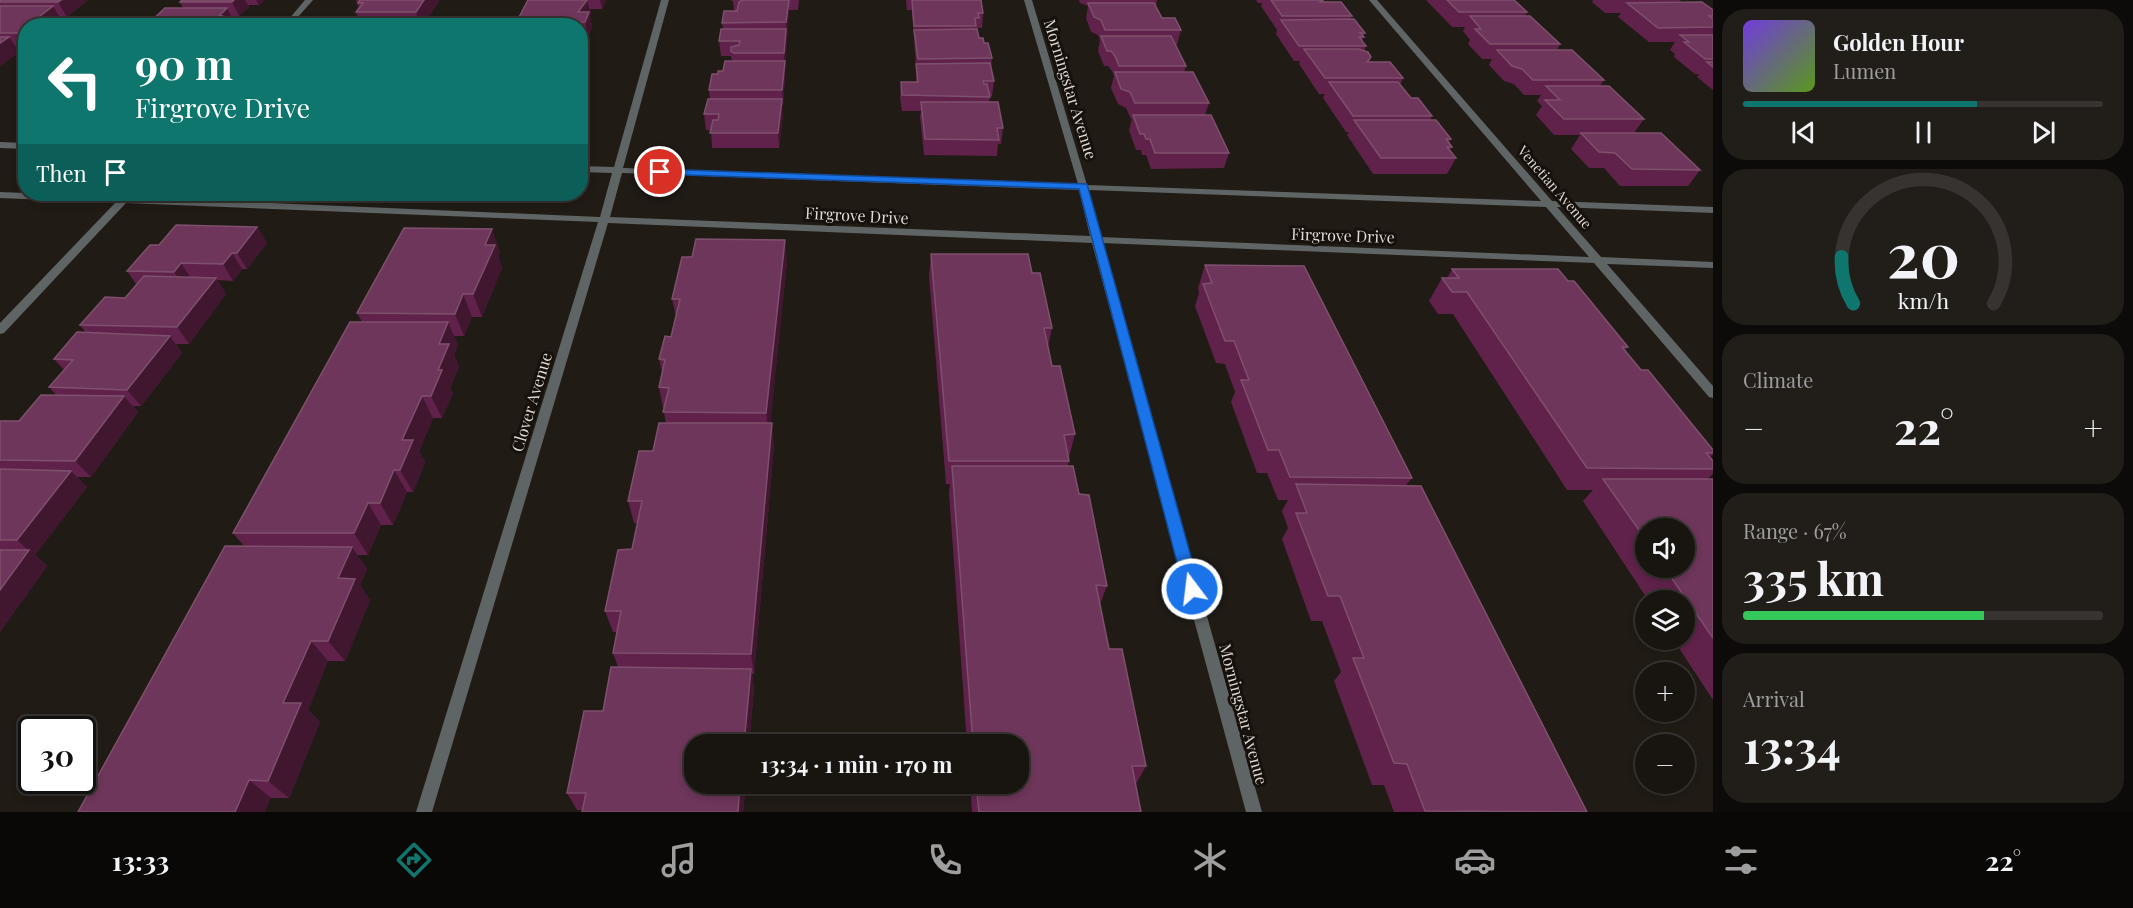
<!DOCTYPE html>
<meta charset="utf-8">
<style>
body{margin:0;font-family:"Playfair Display",serif;background:#211d19;color:#f1f3f6;height:100vh;display:flex;flex-direction:column;font-size:22px;white-space:nowrap}
*{box-sizing:border-box;margin:0}
p{font-size:20px;color:#9f9e9f}
.icon{flex:none;width:33px;height:33px;fill:none;stroke:currentColor;stroke-width:2;stroke-linecap:round;stroke-linejoin:round}
.map{position:relative;flex:1;overflow:hidden}
.sheet{display:flex;flex-direction:column;gap:9px;padding:9px;background:#0d0b09;width:420px}
.sheet>*{flex:none}
.top-card{position:absolute;left:18px;top:18px;width:570px;height:183px;border-radius:24px;box-shadow:0 3px 9px #0003,0 0 0 2px #363330;background:#0f766e;color:#fff;overflow:hidden}
.controls{position:absolute;left:1635px;top:518px;display:grid;gap:12px}
.controls a{display:grid;place-items:center;width:60px;height:60px;border-radius:50%;background:#181410;box-shadow:0 3px 9px #0003,0 0 0 2px #363330;font-size:30px}
.speed{position:absolute;left:18px;top:716px;display:flex;gap:12px;font-size:30px;font-weight:700;text-align:center}
.speed>*{display:grid;place-content:center;width:78px;height:78px;border-radius:50%;background:#181410;box-shadow:0 3px 9px #0003,0 0 0 2px #363330;line-height:1}
.speed .limit{border:3px solid #111;border-radius:9px;background:#fff;color:#111}
.pin{position:absolute;display:grid;place-items:center;width:51px;height:51px;color:#fff;margin:-26px;border:3px solid #fff;border-radius:50%;box-shadow:0 2px 6px #0007}
.me{position:absolute;width:66px;margin:-33px;rotate:345deg;stroke-linejoin:round;filter:drop-shadow(0 0 4px #0008)}
.turn{display:flex;align-items:center;gap:21px;height:126px;padding:0 18px;font-size:27px}
.turn .icon{width:78px;height:78px;stroke-width:2.5}
.turn b{display:block;font-size:42px;line-height:51px}
.then{display:flex;align-items:center;height:57px;padding:0 18px;background:#0003;gap:12px;font-size:22px}
.big{font-size:45px;font-weight:700;line-height:1.1}
.sheet .widget{flex:1;display:flex;flex-direction:column;justify-content:center;gap:9px;min-width:0;padding:0 21px;border-radius:24px;background:#211d19}
.sheet .dial{align-items:center;gap:0}
.dial svg{height:156px;overflow:visible;fill:none;stroke:#363330;stroke-width:7;stroke-linecap:round;text-anchor:middle}
.dial text{fill:#f1f3f6;stroke:none}
.song{display:flex;align-items:center;gap:18px}
.cover{width:72px;height:72px;border-radius:9px;background:linear-gradient(135deg,hsl(260 70% 55%),hsl(90 70% 35%))}
.played{height:6px;border-radius:3px;background:linear-gradient(90deg,#0f766e 65%,#363330 65%)}
.keys{display:flex;justify-content:space-around;direction:ltr}
.heat{display:flex;justify-content:space-between;align-items:center;font-size:33px;direction:ltr}
.charge{height:9px;border-radius:4px;background:linear-gradient(90deg,#34c759 67%,#363330 0)}
.trip{position:absolute;left:684px;top:734px;width:345px;height:60px;border-radius:24px;background:#181410;box-shadow:0 3px 9px #0003,0 0 0 2px #363330;font-weight:700;line-height:60px;text-align:center}
.dock{display:flex;height:96px;justify-content:space-around;align-items:center;background:#0a0806;color:#9f9e9f}
.dock .icon{width:42px;height:42px}
.dock .current{color:#0f766e}
.dock b{font-size:27px;color:#f1f3f6}
main{display:flex;flex:1;min-height:0}
.map>svg:first-child{display:block}
.lines{fill:none;stroke-linecap:round;stroke-linejoin:round}
.street{fill:#5f6465;fill-rule:evenodd}
.wall{fill:#60224b;fill-rule:evenodd}
.shaded-wall{fill:#40172f}
.building{fill:#6d365a;stroke:#7f506d;stroke-width:1.5}
.route{fill:#1a73e8;stroke:#114b97;stroke-width:1.5}
.labels{text-anchor:middle;dominant-baseline:central;stroke-width:6;stroke-linejoin:round;paint-order:stroke}
.far-street-label{font-size:14px;fill:#dfdbd7;stroke:#17110c}
.street-label{font-size:16px;fill:#dfdbd7;stroke:#17110c}
</style>
<main>
<div class="map">
<svg width="1713" height="812" viewBox="0 0 1713 812">
<rect width="100%" height="100%" fill="#201b15"/>
<g class="lines">
<g class="street">
<polygon points="305,0 313,0 290,26 283,26"/>
<path d="M661 0H669L623 168 1078 184 1024 0H1032L1087 185 1541 201 1369 0H1377L1552 201 1713 207V213L1557 207 1601 257 1713 262V268L1607 264 1713 386V398L1709 397 1594 263 1102 243 1262 812H1246L1092 243 608 223 432 812H416L598 222 126 203 4 333 0 334V323L115 203 0 198V192L121 197 125 195 129 197 600 217 612 173 580 172V166L614 167ZM622 173 1079 190 1090 236 610 217ZM1089 190 1546 207 1589 257 1100 237Z"/>
<polygon points="0,142 26,143 26,149 0,148"/>
</g>
</g>
<g class="wall">
<polygon points="0,0 88,0 67,17 59,17 62,21 26,26 26,48 16,48 19,52 0,66"/>
<polygon points="182,0 264,0 259,5 248,5 249,7 239,16 231,16 235,23 183,8 180,2"/>
<polygon points="356,0 438,0 439,1 422,26 349,26 358,18 356,12 359,8"/>
<polygon points="528,0 606,0 602,9 590,9 591,14 590,16 592,27 588,37 580,37 580,26 517,26 516,23"/>
<polygon points="729,0 799,0 798,10 789,10 785,67 785,76 783,106 782,106 783,114 779,148 712,148 711,130 706,130 704,114 710,99 709,90 718,74 723,71 732,61 731,56 721,56 719,41 723,29 722,23 734,11 733,1"/>
<polygon points="906,0 981,0 983,13 982,28 978,28 977,31 979,38 984,43 992,58 991,68 994,81 992,96 990,96 989,102 1003,128 1001,144 998,144 997,156 924,155 920,117 921,111 902,111 900,98 901,82 916,82 916,67 912,10 907,10"/>
<polygon points="1079,0 1157,0 1156,7 1162,18 1181,30 1177,45 1176,45 1186,66 1184,72 1209,103 1205,115 1229,153 1224,168 1151,169 1146,155 1142,155 1141,150 1136,150 1129,130 1132,119 1131,119 1126,108 1118,104 1111,88 1114,76 1112,71 1108,66 1104,66 1098,51 1100,40 1098,35 1091,32 1086,18 1088,6 1080,3"/>
<polygon points="1256,0 1324,0 1324,2 1352,16 1350,19 1365,33 1362,41 1366,46 1364,51 1371,57 1369,62 1403,78 1400,85 1411,98 1432,116 1430,120 1451,139 1449,143 1452,147 1450,150 1456,158 1447,174 1373,174 1347,135 1349,132 1346,132 1323,98 1325,94 1319,94 1299,64 1300,61 1294,61 1276,34 1277,30 1261,6 1262,3 1258,3"/>
<polygon points="1426,0 1514,0 1527,12 1525,16 1560,44 1557,50 1604,80 1600,86 1644,119 1634,133 1700,170 1688,186 1620,186 1604,168 1589,168 1571,149 1580,135 1554,135 1536,115 1542,106 1537,101 1541,95 1524,95 1514,84 1504,81 1489,65 1492,59 1482,59 1468,44 1470,40 1463,31 1465,27 1452,27"/>
<polygon points="1593,0 1681,0 1679,3 1713,10 1713,90 1697,77 1699,74 1695,74 1674,57 1675,54 1670,50 1675,42 1649,42 1618,17 1621,13 1605,13 1592,2"/>
<polygon points="257,227 267,243 247,269 242,269 233,281 217,280 226,294 189,344 176,344 182,353 141,406 133,406 138,412 91,477 77,477 87,487 35,555 47,566 0,632 0,421 19,421 56,395 49,387 64,370 54,359 86,333 80,325 125,298 136,284 127,271 159,245"/>
<polygon points="500,251 498,256 502,268 482,317 472,317 464,336 454,336 458,345 454,355 459,367 450,388 453,393 442,418 433,418 419,451 425,462 413,492 407,492 393,525 381,525 368,555 357,555 367,569 360,585 370,600 345,661 328,661 308,710 320,722 289,798 271,798 78,812 244,546 233,533 362,322 357,313"/>
<polygon points="931,254 1032,273 1052,328 1048,347 1052,366 1075,434 1069,457 1068,457 1069,461 1068,466 1079,494 1107,586 1100,604 1109,649 1146,766 1136,784 1141,812 972,812 970,783 1018,783 1018,744 967,744 949,493 950,484 946,484 929,276"/>
<polygon points="787,262 770,423 774,446 754,674 752,674 754,689 749,744 694,744 746,783 743,812 582,812 583,810 577,810 567,793 603,711 618,667 613,653 617,632 613,632 605,611 632,549 638,523 634,523 628,501 653,451 666,423 659,387 662,372 659,359 671,337 676,317 672,299"/>
<polygon points="1205,265 1412,478 1406,485 1587,812 1394,812 1384,785 1372,785 1334,681 1341,672 1322,621 1311,621 1282,539 1288,528 1282,511 1288,500 1278,500 1267,473 1257,473 1231,402 1235,392 1225,364 1216,363 1195,306 1199,293 1198,288"/>
<path d="M1452 269 1568 281 1628 347 1625 351 1641 370 1713 450V454L1710 458 1713 469V474L1707 479H1713V700L1673 639H1684V600H1648L1583 501 1593 490H1567L1453 314H1438L1429 301 1442 278H1447ZM1646 528 1684 567H1646Z"/>
</g>
<g class="shaded-wall">
<polygon points="61,0 88,0 67,17 58,2"/>
<polygon points="234,0 245,0 249,7 239,16 232,2"/>
<polygon points="256,0 264,0 259,5"/>
<polygon points="424,0 438,0 439,1 422,26 420,26 416,12"/>
<polygon points="587,0 591,14 590,16 592,27 588,37 585,22 578,12"/>
<polygon points="600,0 606,0 602,9"/>
<polygon points="789,0 789,15 787,37 786,22"/>
<polygon points="53,6 62,21 56,26 27,26"/>
<polygon points="227,8 235,23 232,26 217,26 219,16"/>
<polygon points="413,17 416,26 407,26"/>
<polygon points="26,27 26,45 17,33"/>
<polygon points="786,29 787,44 783,106 782,90"/>
<polygon points="9,37 19,52 0,66 0,43"/>
<polygon points="782,99 783,114 779,148 778,133"/>
<polygon points="257,227 267,243 247,269 237,253"/>
<polygon points="492,229 500,251 498,256 502,268 482,317 473,294 485,245"/>
<polygon points="785,240 787,262 769,436 766,413"/>
<polygon points="232,253 242,269 233,281 223,264"/>
<polygon points="181,263 192,280 185,289 174,272"/>
<polygon points="216,278 226,294 189,344 177,327"/>
<polygon points="463,294 472,317 464,336 455,314"/>
<polygon points="448,322 458,345 454,355 459,367 450,388 453,393 442,418 431,396 438,370 439,344"/>
<polygon points="170,336 182,353 141,406 127,390"/>
<polygon points="124,396 138,412 91,477 75,461"/>
<polygon points="422,396 433,418 419,451 425,462 413,492 400,470 402,440"/>
<polygon points="772,423 774,446 754,674 751,654"/>
<polygon points="394,470 407,492 393,525 380,503"/>
<polygon points="71,471 87,487 35,555 47,566 0,632 0,590 29,551 17,540"/>
<polygon points="368,503 381,525 368,555 354,533"/>
<polygon points="352,547 367,569 360,585 370,600 345,661 328,641 338,578"/>
<polygon points="311,641 328,661 308,710 320,722 289,798 268,781 283,703"/>
<polygon points="751,669 754,689 749,744 744,744"/>
<polygon points="249,780 271,798 265,812 235,812"/>
<polygon points="740,783 746,783 743,812 738,812"/>
</g>
<g class="building">
<polygon points="0,0 61,0 58,2 0,2"/>
<polygon points="182,0 234,0 232,2 180,2"/>
<polygon points="360,0 424,0 416,12 356,12 363,3 358,3"/>
<polygon points="528,0 587,0 578,12 589,12 585,22 516,23"/>
<polygon points="743,0 789,0 786,22 722,23 724,11 737,11 739,2"/>
<polygon points="912,0 981,0 983,13 978,13 979,18 975,18 976,26 914,26"/>
<polygon points="1271,0 1323,0 1320,2 1341,2 1352,16 1282,16"/>
<polygon points="1447,0 1514,0 1527,12 1459,12"/>
<polygon points="1702,2 1713,10 1713,16 1709,16 1713,19 1713,27 1658,28 1627,3"/>
<polygon points="1088,3 1154,3 1162,18 1175,18 1181,30 1105,30 1101,20 1094,17"/>
<polygon points="0,6 53,6 27,26 26,26 26,27 17,33 0,33"/>
<polygon points="165,8 227,8 219,16 222,16 219,20 222,20 217,26 146,26"/>
<polygon points="1470,16 1530,16 1560,44 1490,44 1475,29 1481,29"/>
<polygon points="362,17 413,17 407,26 349,26 353,20"/>
<polygon points="1354,19 1365,33 1360,33 1364,37 1359,37 1366,46 1299,46 1281,20"/>
<polygon points="721,29 786,29 784,53 734,53 731,51 731,47 739,45 740,41 719,41"/>
<polygon points="977,29 979,38 983,38 984,43 988,43 992,58 918,59 914,30"/>
<polygon points="1680,35 1713,35 1713,59 1705,59 1684,42 1689,42"/>
<polygon points="1101,36 1171,36 1186,66 1119,66 1115,56 1111,51 1107,51"/>
<polygon points="0,37 9,37 0,43"/>
<polygon points="1304,49 1359,49 1368,52 1371,57 1367,62 1390,62 1403,78 1325,78"/>
<polygon points="1497,50 1572,50 1604,80 1533,80 1522,69 1512,66"/>
<polygon points="725,61 785,61 782,90 709,90 712,74 718,74 718,71 723,71"/>
<polygon points="1707,62 1713,62 1713,67"/>
<polygon points="990,63 994,81 983,81 984,84 987,84 990,97 902,95 901,82 918,82 916,64"/>
<polygon points="1115,72 1193,72 1209,103 1135,103 1130,92 1121,89"/>
<polygon points="1329,82 1398,82 1411,98 1418,98 1432,116 1353,116"/>
<polygon points="1546,86 1609,86 1644,119 1564,119 1545,100 1560,100"/>
<polygon points="708,99 782,99 778,133 710,133 713,120 718,120 719,114 704,114"/>
<polygon points="921,102 998,102 1003,128 997,128 999,140 925,139"/>
<polygon points="1133,115 1211,115 1229,153 1155,153 1150,139 1146,139 1144,134 1140,134"/>
<polygon points="1354,120 1436,120 1451,139 1446,139 1452,147 1447,147 1456,158 1381,158"/>
<polygon points="1581,133 1661,133 1700,170 1632,169 1615,153 1599,152"/>
<polygon points="176,225 257,227 237,253 232,253 223,264 181,263 174,272 127,271 150,245 159,245"/>
<polygon points="404,228 492,229 485,245 495,245 473,294 463,294 455,314 357,313"/>
<polygon points="696,239 785,240 766,413 663,412 669,388 659,387 665,360 659,359 665,336 671,337 680,299 672,299 682,257 692,257"/>
<polygon points="931,254 1028,254 1032,273 1040,273 1052,328 1044,328 1052,366 1060,366 1075,434 1064,435 1069,461 949,461"/>
<polygon points="1205,265 1304,266 1412,478 1290,477 1279,450 1268,450 1241,380 1249,380 1234,341 1225,341 1203,284 1212,283"/>
<polygon points="1452,269 1558,269 1568,281 1574,281 1628,347 1622,347 1641,370 1648,370 1713,450 1713,453 1706,453 1713,461 1713,469 1587,468 1467,292 1452,292 1442,278 1459,278"/>
<polygon points="144,276 216,278 177,327 80,325 105,297 125,298"/>
<polygon points="350,322 448,322 439,344 449,344 438,370 442,370 431,396 422,396 402,440 413,440 400,470 394,470 380,503 368,503 354,533 233,533"/>
<polygon points="77,332 170,336 127,390 49,387 73,360 54,359"/>
<polygon points="41,395 124,396 75,461 0,460 0,421 19,421"/>
<polygon points="659,423 772,423 751,654 613,653 621,611 605,611 618,550 632,549 642,501 628,501 639,451 653,451"/>
<polygon points="952,466 1073,466 1079,494 1089,495 1107,586 1096,585 1109,649 1122,649 1146,766 1132,766 1141,812 979,812 976,783 1018,783 1018,744 973,744"/>
<polygon points="0,469 71,471 17,540 0,540"/>
<polygon points="1603,479 1713,479 1713,638 1664,567 1684,567 1684,528 1646,528 1646,540"/>
<polygon points="1296,484 1421,486 1587,812 1425,811 1407,764 1394,763 1353,658 1364,658 1340,596 1328,596 1296,513 1307,513"/>
<polygon points="225,546 352,547 338,578 355,579 328,641 311,641 283,703 301,703 268,781 249,780 235,812 78,812"/>
<polygon points="0,550 29,550 0,590"/>
<polygon points="611,667 751,669 744,744 694,744 694,783 740,783 738,812 582,812 586,793 567,793 584,711 603,711"/>
</g>
<polygon class="route" points="660,169 1087,184 1200,589 1198,594 1192,596 1186,594 1184,589 1079,189 656,174 656,170"/>
<g class="labels">
<g class="far-street-label">
<text transform="translate(1555 187) rotate(49)">Venetian Avenue</text>
</g>
<g class="street-label">
<text transform="translate(1071 89) rotate(73)">Morningstar Avenue</text>
<text transform="translate(857 215) rotate(3)">Firgrove Drive</text>
<text transform="translate(1343 235) rotate(2)">Firgrove Drive</text>
<text transform="translate(531 402) rotate(-73)">Clover Avenue</text>
<text transform="translate(1244 714) rotate(75)">Morningstar Avenue</text>
</g>
</g>
</svg>
<div class="controls">
<a><svg class="icon" aria-label="sound" viewBox="0 0 24 24"><path d="M4 9h4l5-4v14l-5-4H4zM17 9q2 3 0 6"/></svg></a>
<a><svg class="icon" aria-label="layers" viewBox="0 0 24 24"><path d="M12 4l9 5-9 5-9-5zM3 14l9 5 9-5"/></svg></a>
<a>+</a>
<a>−</a>
</div>
<div class="speed"><div class="limit">30</div></div>
<div class="pin" style="left:660px;top:172px;background:#d93025"><svg class="icon" aria-label="arrive" viewBox="0 0 24 24"><path d="M6 21V4h12l-3 4 3 4H6"/></svg></div>
<svg class="me" style="left:1192px;top:589px" viewBox="-20 -20 40 40"><circle r="17" fill="#1a73e8" stroke="#fff" stroke-width="3"/><path d="M0-11L8 9 0 5-8 9z" fill="#fff"/></svg>
<div class="trip">13:34 · 1 min · 170 m</div>
<div class="top-card">
<div class="turn"><svg class="icon" aria-label="left" viewBox="0 0 24 24"><path d="M17 20v-9H6M10 6l-5 5 5 5"/></svg><div><b>90 m</b>Firgrove Drive</div></div>
<div class="then">Then<svg class="icon" aria-label="arrive" viewBox="0 0 24 24"><path d="M6 21V4h12l-3 4 3 4H6"/></svg></div>
</div>
</div>
<section class="sheet">
<div class="widget">
<div class="song"><i class="cover"></i><div><b>Golden Hour</b><p>Lumen</p></div></div>
<div class="played"></div>
<div class="keys"><svg class="icon" aria-label="previous" viewBox="0 0 24 24"><path d="M18 5L8 12l10 7zM5 5v14"/></svg><svg class="icon" aria-label="pause" viewBox="0 0 24 24"><path d="M8 5v14M16 5v14"/></svg><svg class="icon" aria-label="next" viewBox="0 0 24 24"><path d="M6 5l10 7-10 7zM19 5v14"/></svg></div>
</div>
<div class="widget dial"><svg viewBox="0 0 100 80">
<path d="M14 69A42 42 0 1 1 86 69"/>
<path d="M14 69A42 42 0 0 1 8 45" stroke="#0f766e"/>
<text x="50" y="56" font-size="32" font-weight="700">20</text>
<text x="50" y="72" font-size="11">km/h</text>
</svg></div>
<div class="widget"><p>Climate</p>
<div class="heat"><a>−</a><b class="big">22°</b><a>+</a></div>
</div>
<div class="widget"><p>Range · 67%</p><b class="big">335 km</b><div class="charge"></div></div>
<div class="widget"><p>Arrival</p><b class="big">13:34</b></div>
</section>
</main>
<nav class="dock">
<b>13:33</b>
<svg class="icon current" aria-label="directions" viewBox="0 0 24 24"><path d="M12 3l9 9-9 9-9-9zM9 14v-3h6M13 9l2 2-2 2"/></svg>
<svg class="icon" aria-label="music" viewBox="0 0 24 24"><path d="M9 18V5l10-2v13"/><circle cx="6" cy="18" r="3"/><circle cx="16" cy="16" r="3"/></svg>
<svg class="icon" aria-label="phone" viewBox="0 0 24 24"><path d="M5 4h4l2 5-3 2q2 4 5 5l2-3 5 2v4C11 20 4 13 5 4z"/></svg>
<svg class="icon" aria-label="climate" viewBox="0 0 24 24"><path d="M12 3v18M4 7l16 10M4 17L20 7"/></svg>
<svg class="icon" aria-label="car" viewBox="0 0 24 24"><path d="M5 17H2v-5l4-1 3-4h7l3 4 3 1v5h-3M9 17h6M6 11h13"/><circle cx="7" cy="17" r="2"/><circle cx="17" cy="17" r="2"/></svg>
<svg class="icon" aria-label="filters" viewBox="0 0 24 24"><path d="M4 7h16M4 17h16"/><circle cx="9" cy="7" r="2"/><circle cx="15" cy="17" r="2"/></svg>
<b>22°</b>
</nav>
